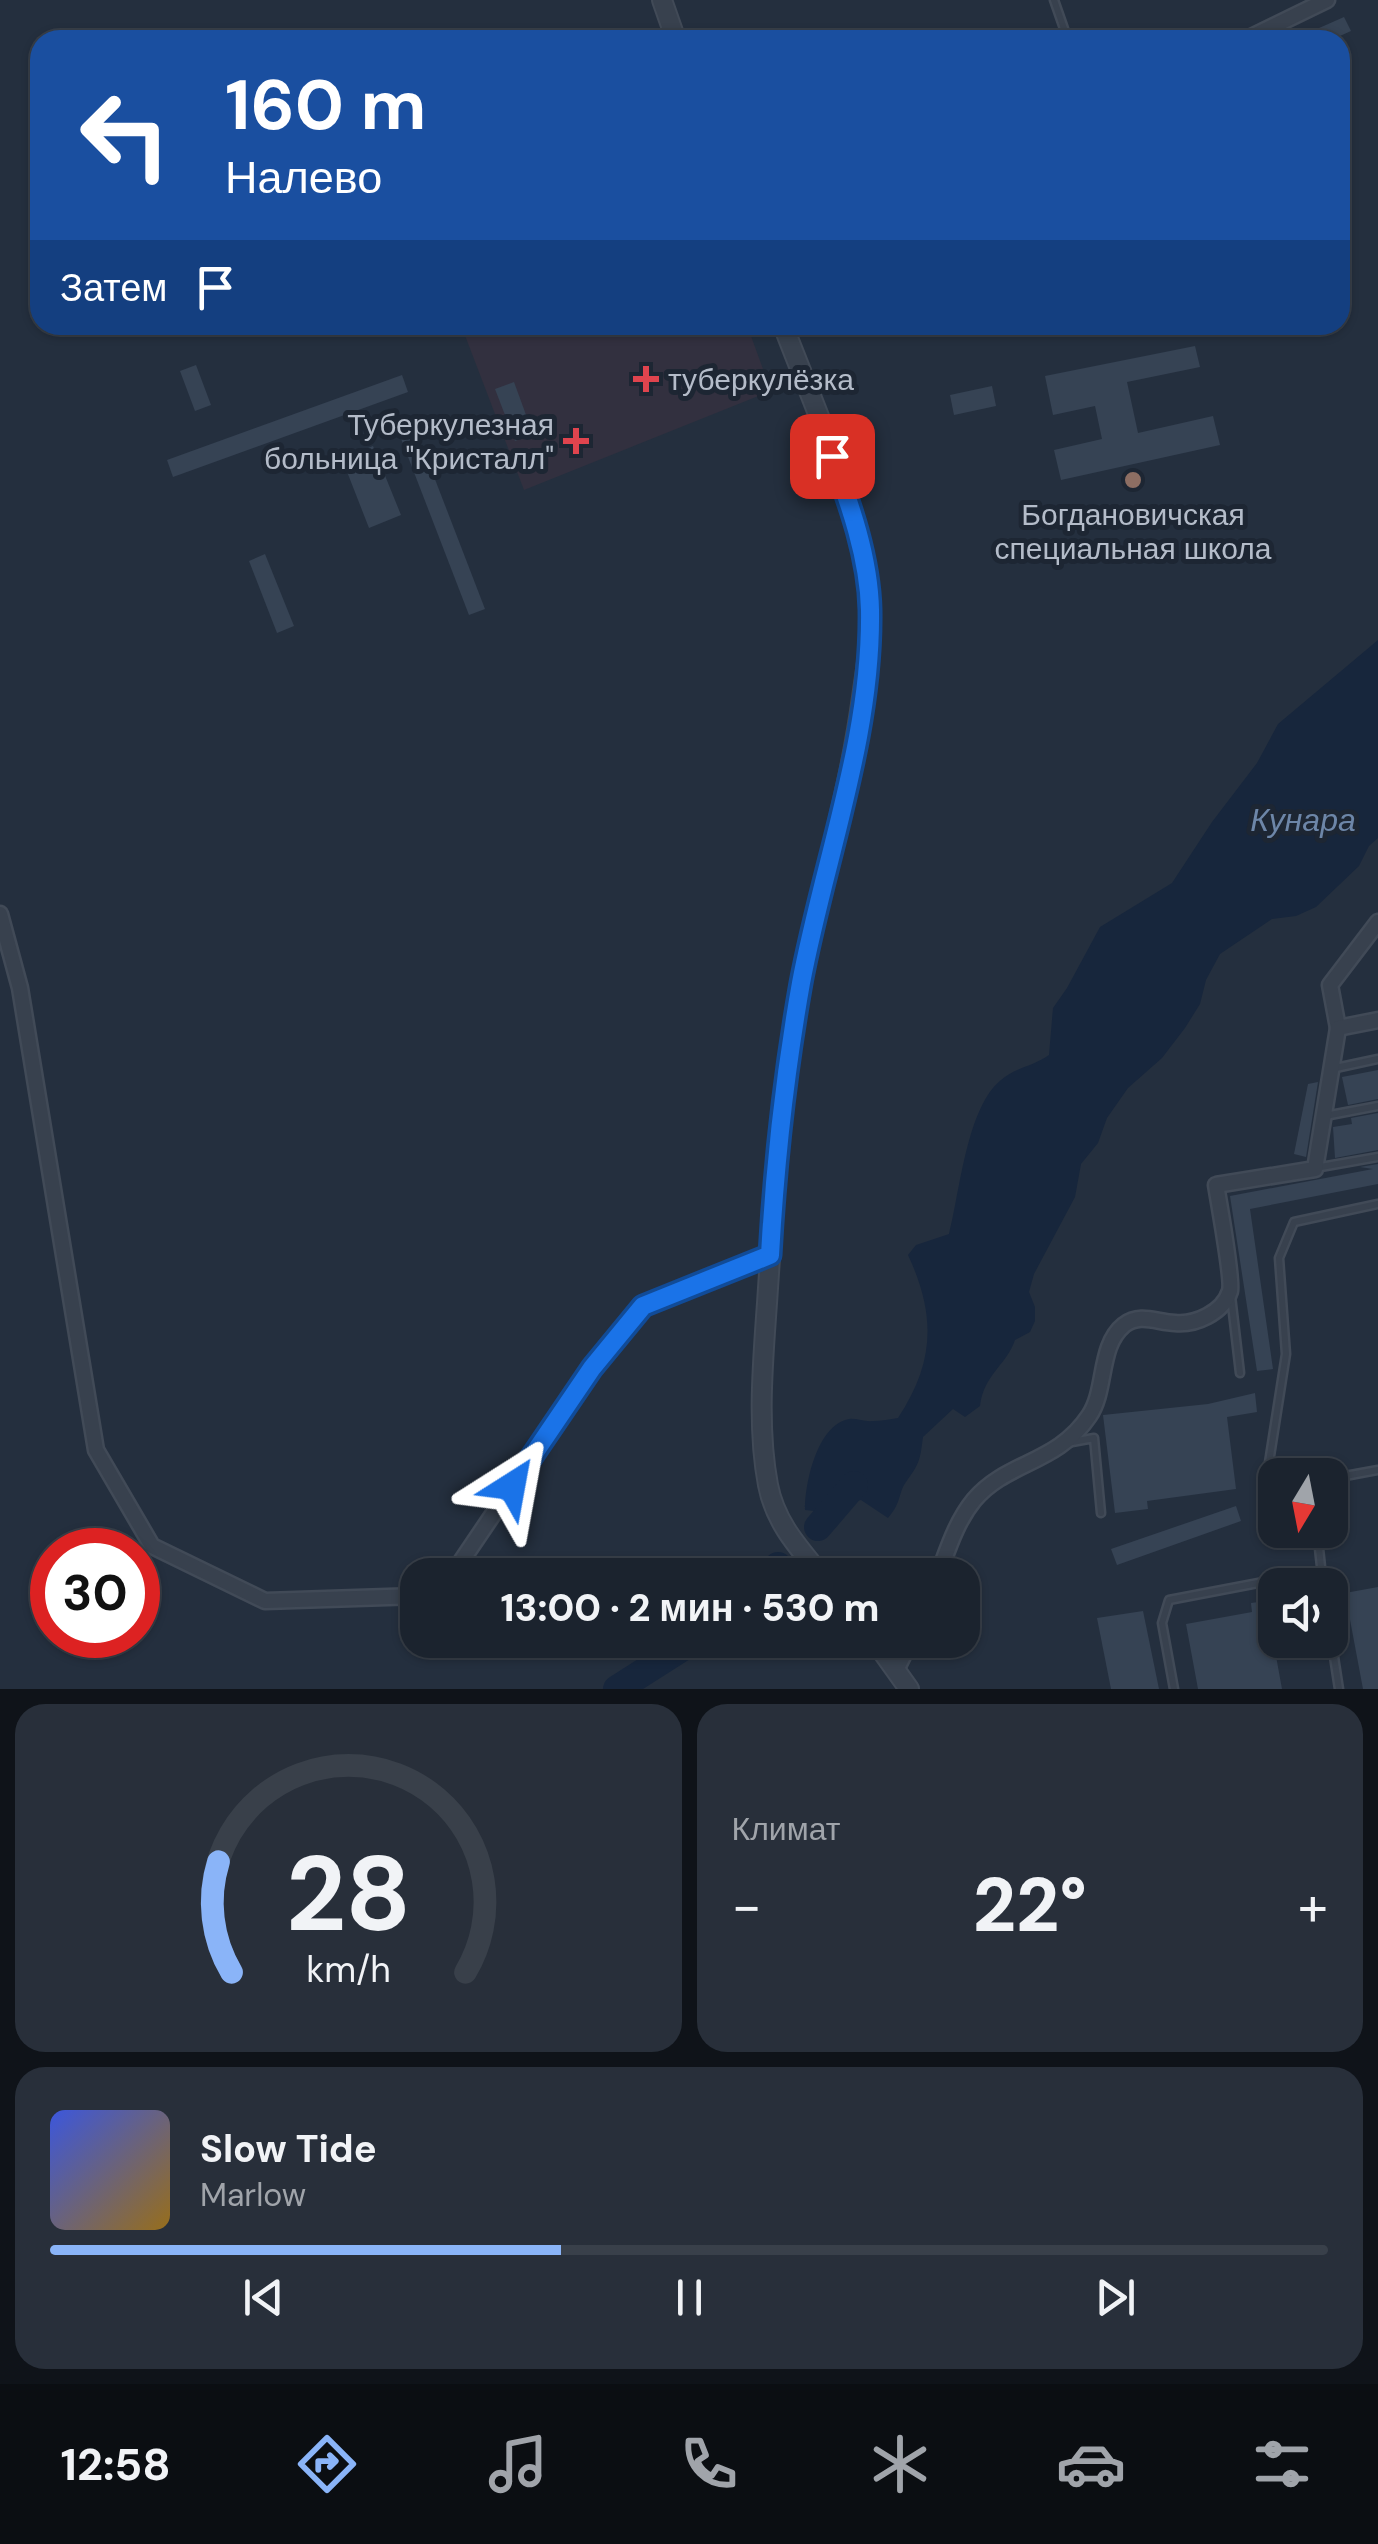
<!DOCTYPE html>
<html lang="ru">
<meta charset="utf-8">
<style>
body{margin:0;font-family:"DM Sans",sans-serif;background:#282f3a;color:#f1f3f6;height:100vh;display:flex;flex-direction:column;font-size:38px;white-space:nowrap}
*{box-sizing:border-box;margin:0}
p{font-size:32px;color:#a0a4aa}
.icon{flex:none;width:55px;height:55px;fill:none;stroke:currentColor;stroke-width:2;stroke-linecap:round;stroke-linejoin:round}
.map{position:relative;height:1689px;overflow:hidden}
.panel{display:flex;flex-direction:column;gap:15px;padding:15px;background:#0f1319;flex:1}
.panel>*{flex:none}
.top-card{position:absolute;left:30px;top:30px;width:1320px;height:305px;border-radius:30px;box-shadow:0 2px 8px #0004,0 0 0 2px #39404a;background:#1a4fa0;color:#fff;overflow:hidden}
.needle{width:65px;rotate:190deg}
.buttons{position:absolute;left:1258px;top:1458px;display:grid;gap:20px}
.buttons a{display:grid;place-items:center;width:90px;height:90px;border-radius:20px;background:#1b232e;box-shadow:0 2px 8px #0004,0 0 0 2px #39404a;font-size:50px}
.speed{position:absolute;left:30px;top:1528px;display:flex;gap:20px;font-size:50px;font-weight:700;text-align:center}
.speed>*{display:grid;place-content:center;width:130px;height:130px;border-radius:50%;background:#1b232e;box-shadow:0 2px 8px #0004,0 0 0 2px #39404a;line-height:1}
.speed .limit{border:15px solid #d22;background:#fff;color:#111}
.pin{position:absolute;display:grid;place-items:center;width:85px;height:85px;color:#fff;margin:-42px;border-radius:20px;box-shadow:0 5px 15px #0006}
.me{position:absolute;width:110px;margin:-55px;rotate:34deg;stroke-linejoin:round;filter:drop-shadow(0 0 8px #0008)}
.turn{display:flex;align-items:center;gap:35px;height:210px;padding:0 30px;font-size:45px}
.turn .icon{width:130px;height:130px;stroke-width:2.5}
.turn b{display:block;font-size:70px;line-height:85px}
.then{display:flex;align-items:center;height:95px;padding:0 30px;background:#0003;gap:20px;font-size:38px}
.big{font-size:75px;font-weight:800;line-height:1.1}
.panel .tile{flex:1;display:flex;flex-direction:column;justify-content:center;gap:15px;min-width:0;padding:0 35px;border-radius:30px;background:#282f3a}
.panel .dial{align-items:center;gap:0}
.dial svg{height:260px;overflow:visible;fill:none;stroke:#39404a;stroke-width:7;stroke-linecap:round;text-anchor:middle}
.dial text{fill:#f1f3f6;stroke:none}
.song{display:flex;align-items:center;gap:30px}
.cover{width:120px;height:120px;border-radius:15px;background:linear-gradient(135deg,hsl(230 70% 55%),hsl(40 70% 35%))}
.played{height:10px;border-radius:5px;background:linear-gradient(90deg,#8ab4f8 40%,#39404a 40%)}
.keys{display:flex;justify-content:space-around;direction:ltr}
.heat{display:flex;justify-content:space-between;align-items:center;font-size:55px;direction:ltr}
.panel .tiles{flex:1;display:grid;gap:15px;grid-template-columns:1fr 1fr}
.tile:last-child{grid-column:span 2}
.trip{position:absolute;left:400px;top:1558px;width:580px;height:100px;border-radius:30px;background:#1b232e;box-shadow:0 2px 8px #0004,0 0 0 2px #39404a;font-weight:800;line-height:100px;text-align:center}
.tabs{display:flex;height:160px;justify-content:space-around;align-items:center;background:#0b0e12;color:#a0a4aa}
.tabs .icon{width:70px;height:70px}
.tabs .selected{color:#8ab4f8}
.tabs b{font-size:45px;color:#f1f3f6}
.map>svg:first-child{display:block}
.medical{fill:#32303f}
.water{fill:#17263c}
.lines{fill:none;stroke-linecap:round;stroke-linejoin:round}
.river{stroke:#17263c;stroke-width:28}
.building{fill:#364354}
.service-casing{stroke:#414a57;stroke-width:11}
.minor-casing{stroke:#414a57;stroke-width:19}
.tertiary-casing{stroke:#414a57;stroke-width:22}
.service{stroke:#38414e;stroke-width:6}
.minor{stroke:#38414e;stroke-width:14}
.tertiary{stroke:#38414e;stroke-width:18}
.route-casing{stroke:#114b97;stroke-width:25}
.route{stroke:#1a73e8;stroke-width:18}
.health-dot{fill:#e0444e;stroke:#1d2633;stroke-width:4}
.education-dot{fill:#8d6e63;stroke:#1d2633;stroke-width:4}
.labels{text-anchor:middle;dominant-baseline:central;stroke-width:10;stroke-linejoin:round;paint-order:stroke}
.poi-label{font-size:30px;fill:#b4bcc9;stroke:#1d2633;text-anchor:start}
.water-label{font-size:32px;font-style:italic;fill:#6d86a8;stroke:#1d2633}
</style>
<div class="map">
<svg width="1378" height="1689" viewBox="0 0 1378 1689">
<rect width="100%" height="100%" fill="#242f3e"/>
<polygon class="medical" points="461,325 747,325 771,391 524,490"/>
<path class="water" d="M1378 640V838L1369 846 1359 866 1316 907 1296 916 1272 919 1220 954 1206 980 1200 1004 1185 1028 1162 1058 1128 1088 1107 1118 1098 1143 1081 1164 1075 1197 1034 1274 1029 1292 1035 1307V1321L1030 1332 1015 1340C1006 1366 984 1374 980 1406L965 1417 953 1409 923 1437C920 1460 920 1463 906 1482 898 1493 902 1502 888 1518L861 1500 846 1503 833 1513 805 1510C805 1483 817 1425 849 1419 856 1418 865 1422 873 1421 881 1421 890 1419 898 1418 935 1362 936 1315 908 1255L916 1245 949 1234C960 1191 967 1107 1001 1080 1014 1068 1034 1066 1049 1055L1053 1008 1067 988 1100 927 1172 883 1212 822 1257 763 1278 724Z"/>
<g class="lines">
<g class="river">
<polyline points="818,1527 854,1485"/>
<polyline points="769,1575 778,1566"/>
<polyline points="617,1689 694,1640"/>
</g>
</g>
<g class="building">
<polygon points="1344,17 1351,31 1331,40 1292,40"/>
<polygon points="1195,346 1200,367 1127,382 1138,433 1213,416 1220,445 1061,480 1054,450 1102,439 1095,406 1053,415 1045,376"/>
<polygon points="196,365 211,405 195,411 180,371"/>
<polygon points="402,375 408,392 173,477 167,460"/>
<polygon points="514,382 533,434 515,441 495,389"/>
<polygon points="992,386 996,406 954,415 950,395"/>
<polygon points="416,430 485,609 469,615 400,436"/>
<polygon points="373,446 401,515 369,528 344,464 360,458 358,452"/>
<polygon points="265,554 294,626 277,633 249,561"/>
<polygon points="1378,1070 1378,1099 1348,1105 1342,1077"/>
<polygon points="1318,1082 1306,1157 1294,1154 1308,1084"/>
<polygon points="1378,1113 1378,1150 1335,1158 1333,1127 1352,1124 1351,1118"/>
<polygon points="1378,1164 1378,1184 1250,1209 1273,1369 1257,1371 1230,1196 1373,1169 1360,1167"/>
<polygon points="1255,1393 1257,1412 1227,1417 1236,1489 1147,1501 1148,1509 1115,1513 1103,1415 1208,1404"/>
<polygon points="1236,1506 1241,1521 1117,1565 1111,1549"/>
<polygon points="1378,1587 1378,1689 1363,1689 1345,1593"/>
<polygon points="1266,1601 1282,1689 1198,1689 1186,1624 1252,1612 1251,1603"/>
<polygon points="1143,1611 1159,1689 1111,1689 1097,1618"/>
</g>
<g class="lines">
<defs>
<g id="service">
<polyline points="1054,0 1068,40"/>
<polyline points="1136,325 1137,328"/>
<polyline points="1331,1069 1378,1059"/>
<polyline points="1325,1116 1378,1106"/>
<polyline points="1315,1168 1378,1157"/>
<polyline points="1231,1296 1240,1373"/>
<polyline points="1072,1442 1094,1438 1101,1513"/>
<polyline points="1330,1497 1345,1476 1378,1470"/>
<polyline points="1275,1503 1265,1488 1286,1354 1279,1258 1294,1222 1378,1204"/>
<polyline points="1317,1530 1323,1585"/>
<polyline points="1330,1631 1339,1689"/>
<polyline points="1174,1689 1162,1623 1169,1600 1321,1571"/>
</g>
<g id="minor">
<polyline points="1245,40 1327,0"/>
<polyline points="0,914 20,988 96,1450 152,1546 265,1601 418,1596"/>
<polyline points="1338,1028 1330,985 1378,922"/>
<polyline points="452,1575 592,1368 643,1306 770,1255"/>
<path d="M938 1575C948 1549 956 1522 974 1500 1007 1461 1057 1464 1089 1416 1107 1390 1098 1346 1124 1325 1140 1313 1156 1322 1175 1323 1195 1325 1223 1313 1230 1291 1233 1280 1219 1203 1216 1185L1315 1169 1338 1028 1378 1020"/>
<polyline points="897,1668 911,1640"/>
</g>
<g id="tertiary">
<polyline points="662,0 676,40"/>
<path d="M783 325C817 415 863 509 870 607 872 637 866 668 862 697 849 793 821 885 802 979 781 1081 775 1185 768 1288 764 1352 756 1421 768 1485 775 1522 798 1547 821 1575"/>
<polyline points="874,1640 909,1689"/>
</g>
</defs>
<use href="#service" class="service-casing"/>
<use href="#minor" class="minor-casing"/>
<use href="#tertiary" class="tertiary-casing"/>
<use href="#service" class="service"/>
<use href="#minor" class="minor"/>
<use href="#tertiary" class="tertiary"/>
</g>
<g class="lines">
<defs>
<path id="route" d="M512 1486 592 1368 643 1306 770 1255C775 1164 785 1073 801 983 824 860 872 738 870 610 869 558 850 504 832 456"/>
</defs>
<use href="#route" class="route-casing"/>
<use href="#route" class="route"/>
</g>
<g class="health-dot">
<path d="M641 364h10v10h10v10h-10v10h-10v-10h-10v-10h10z"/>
<path d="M571 426h10v10h10v10h-10v10h-10v-10h-10v-10h10z"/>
</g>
<circle class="education-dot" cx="1133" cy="480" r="10"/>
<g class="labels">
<g class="poi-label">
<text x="668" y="379">туберкулёзка</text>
<text x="554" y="424" text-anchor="end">Туберкулезная<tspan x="554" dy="34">больница "Кристалл"</tspan></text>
<text x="1133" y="514" text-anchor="middle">Богдановичская<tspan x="1133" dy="34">специальная школа</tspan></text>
</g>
<g class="water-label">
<text x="1303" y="820">Кунара</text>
</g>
</g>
</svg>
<div class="buttons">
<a><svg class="needle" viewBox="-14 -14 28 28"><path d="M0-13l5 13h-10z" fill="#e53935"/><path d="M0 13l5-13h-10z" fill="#a0a4aa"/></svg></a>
<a><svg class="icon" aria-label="sound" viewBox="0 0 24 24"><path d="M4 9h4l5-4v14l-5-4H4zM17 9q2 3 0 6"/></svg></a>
</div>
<div class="speed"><div class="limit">30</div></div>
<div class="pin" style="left:832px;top:456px;background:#d93025"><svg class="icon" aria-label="arrive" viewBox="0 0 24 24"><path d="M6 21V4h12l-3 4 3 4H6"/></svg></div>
<svg class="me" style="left:512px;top:1486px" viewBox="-20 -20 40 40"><path d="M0-17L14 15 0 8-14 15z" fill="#1a73e8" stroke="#fff" stroke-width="4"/></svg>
<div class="trip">13:00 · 2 мин · 530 m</div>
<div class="top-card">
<div class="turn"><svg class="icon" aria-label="left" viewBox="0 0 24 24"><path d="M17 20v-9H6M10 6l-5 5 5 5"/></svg><div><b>160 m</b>Налево</div></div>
<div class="then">Затем<svg class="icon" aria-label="arrive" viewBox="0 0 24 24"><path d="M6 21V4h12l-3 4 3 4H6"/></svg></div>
</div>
</div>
<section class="panel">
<div class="tiles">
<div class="tile dial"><svg viewBox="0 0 100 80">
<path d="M14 69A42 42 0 1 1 86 69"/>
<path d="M14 69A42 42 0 0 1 10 35" stroke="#8ab4f8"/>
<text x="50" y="56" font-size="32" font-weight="700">28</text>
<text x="50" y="72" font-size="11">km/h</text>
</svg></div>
<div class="tile"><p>Климат</p>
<div class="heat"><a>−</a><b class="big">22°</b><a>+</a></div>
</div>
<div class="tile">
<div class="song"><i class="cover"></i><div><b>Slow Tide</b><p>Marlow</p></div></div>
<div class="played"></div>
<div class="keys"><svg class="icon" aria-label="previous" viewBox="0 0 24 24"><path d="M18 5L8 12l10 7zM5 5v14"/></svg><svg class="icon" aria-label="pause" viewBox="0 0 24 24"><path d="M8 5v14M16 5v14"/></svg><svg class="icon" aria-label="next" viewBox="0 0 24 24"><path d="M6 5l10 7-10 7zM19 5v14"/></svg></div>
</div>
</div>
</section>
<nav class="tabs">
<b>12:58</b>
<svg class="icon selected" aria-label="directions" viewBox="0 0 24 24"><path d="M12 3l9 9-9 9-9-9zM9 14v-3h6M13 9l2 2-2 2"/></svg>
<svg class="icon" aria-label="music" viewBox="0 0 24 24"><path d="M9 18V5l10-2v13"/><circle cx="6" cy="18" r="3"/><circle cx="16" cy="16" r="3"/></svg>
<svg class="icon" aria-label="phone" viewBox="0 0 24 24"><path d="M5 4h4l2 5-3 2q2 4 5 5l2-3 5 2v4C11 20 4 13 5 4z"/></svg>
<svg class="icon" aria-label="climate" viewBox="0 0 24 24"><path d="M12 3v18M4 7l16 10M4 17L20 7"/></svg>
<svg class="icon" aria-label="car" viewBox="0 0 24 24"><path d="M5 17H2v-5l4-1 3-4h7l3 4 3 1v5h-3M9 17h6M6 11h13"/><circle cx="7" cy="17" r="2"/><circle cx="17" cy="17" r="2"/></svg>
<svg class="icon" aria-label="filters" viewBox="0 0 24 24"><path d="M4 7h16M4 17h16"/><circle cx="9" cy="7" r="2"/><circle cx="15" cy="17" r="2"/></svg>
</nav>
